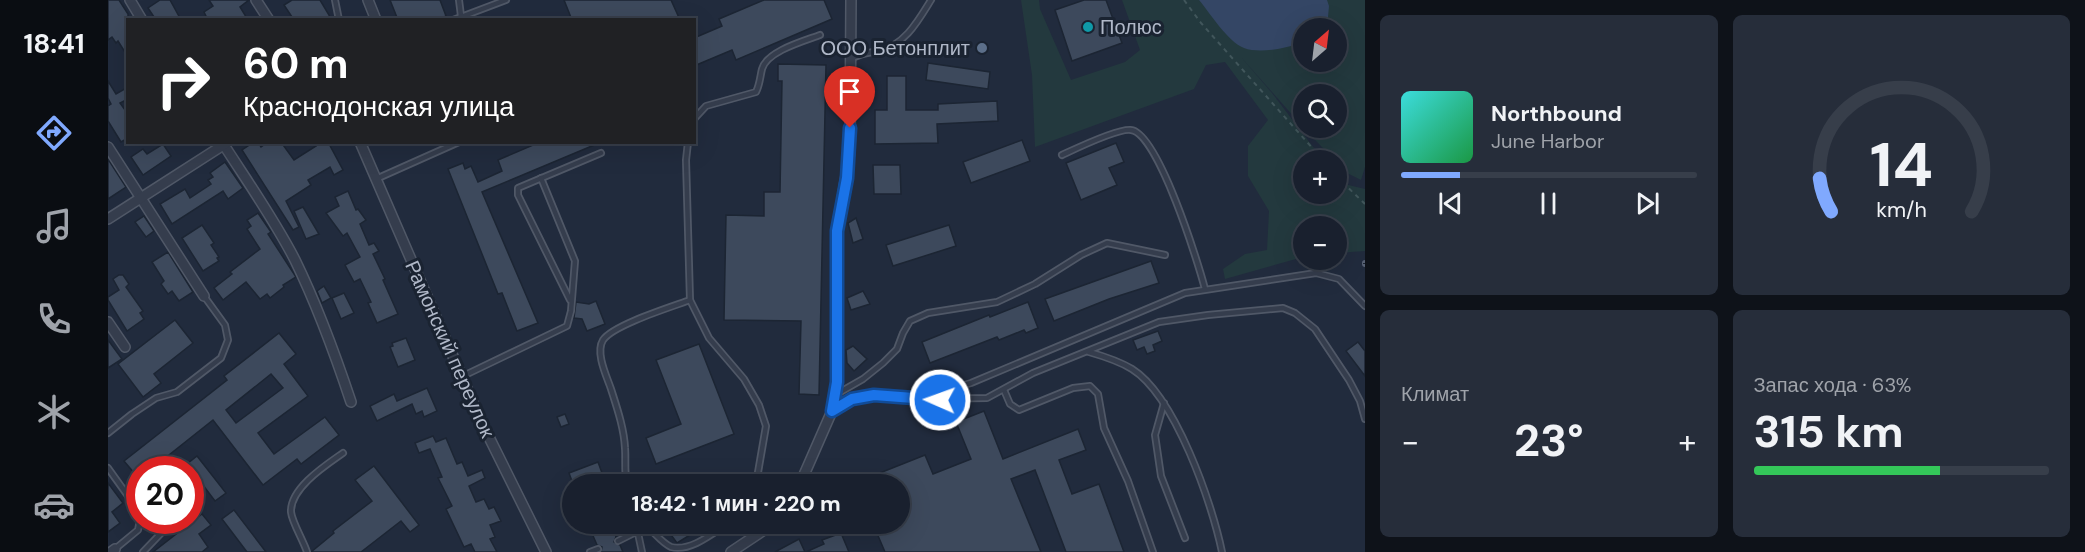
<!DOCTYPE html>
<html lang="ru">
<meta charset="utf-8">
<style>
body{margin:0;font-family:"DM Sans",sans-serif;background:#262d3a;color:#f1f3f6;height:100vh;display:flex;flex-direction:column;font-size:22px;white-space:nowrap}
*{box-sizing:border-box;margin:0}
p{font-size:20px;color:#9fa3aa}
.icon{flex:none;width:33px;height:33px;fill:none;stroke:currentColor;stroke-width:2;stroke-linecap:round;stroke-linejoin:round}
.map{position:relative;flex:1;overflow:hidden}
.panel{display:flex;flex-direction:column;gap:15px;padding:15px;background:#0e1219;width:720px}
.panel>*{flex:none}
.guide{position:absolute;left:18px;top:18px;width:570px;height:126px;border-radius:0px;box-shadow:0 6px 24px #0002,0 0 0 2px #373e4a;background:#202124;color:#fff;overflow:hidden}
.needle{width:39px;rotate:28deg}
.buttons{position:absolute;left:1185px;top:18px;display:grid;gap:12px}
.buttons a{display:grid;place-items:center;width:54px;height:54px;border-radius:50%;background:#19202e;box-shadow:0 6px 24px #0002,0 0 0 2px #373e4a;font-size:30px}
.speed{position:absolute;left:18px;top:456px;display:flex;gap:12px;font-size:30px;font-weight:700;text-align:center}
.speed>*{display:grid;place-content:center;width:78px;height:78px;border-radius:50%;background:#19202e;box-shadow:0 6px 24px #0002,0 0 0 2px #373e4a;line-height:1}
.speed .limit{border:9px solid #d22;background:#fff;color:#111}
.pin{position:absolute;display:grid;place-items:center;width:51px;height:51px;color:#fff;margin:-62px -26px;border-radius:50% 50% 50% 0;rotate:-45deg;box-shadow:0 0 6px #0007}
.pin .icon{rotate:45deg}
.me{position:absolute;width:66px;margin:-33px;rotate:272deg;stroke-linejoin:round;filter:drop-shadow(0 0 4px #0008)}
.turn{display:flex;align-items:center;gap:21px;height:126px;padding:0 18px;font-size:27px}
.turn .icon{width:78px;height:78px;stroke-width:2.5}
.turn b{display:block;font-size:42px;line-height:51px}
.big{font-size:45px;font-weight:700;line-height:1.1}
.panel .widget{flex:1;display:flex;flex-direction:column;justify-content:center;gap:9px;min-width:0;padding:0 21px;border-radius:9px;background:#262d3a}
.panel .dial{align-items:center;gap:0}
.dial svg{height:156px;overflow:visible;fill:none;stroke:#373e4a;stroke-width:7;stroke-linecap:round;text-anchor:middle}
.dial text{fill:#f1f3f6;stroke:none}
.song{display:flex;align-items:center;gap:18px}
.cover{width:72px;height:72px;border-radius:9px;background:linear-gradient(135deg,hsl(180 70% 55%),hsl(140 70% 35%))}
.played{height:6px;border-radius:3px;background:linear-gradient(90deg,#80a9fe 20%,#373e4a 20%)}
.keys{display:flex;justify-content:space-around;direction:ltr}
.heat{display:flex;justify-content:space-between;align-items:center;font-size:33px;direction:ltr}
.charge{height:9px;border-radius:4px;background:linear-gradient(90deg,#34c759 63%,#373e4a 0)}
.panel .tiles{flex:1;display:grid;gap:15px;grid-template-columns:repeat(2,1fr)}
.trip{position:absolute;left:454px;top:474px;width:348px;height:60px;border-radius:30px;background:#19202e;box-shadow:0 6px 24px #0002,0 0 0 2px #373e4a;font-weight:700;line-height:60px;text-align:center}
main{display:flex;flex:1;min-height:0}
.tabs{display:flex;flex-direction:column;width:108px;justify-content:space-around;align-items:center;background:#0a0d12;color:#9fa3aa}
.tabs .icon{width:42px;height:42px}
.tabs .current{color:#80a9fe}
.tabs b{font-size:27px;color:#f1f3f6}
.map>svg:first-child{display:block}
.green{fill:#23393e;fill-rule:evenodd}
.water{fill:#344665}
.building{fill:#3d495c;stroke:#1c2533;stroke-width:1.5;fill-rule:evenodd}
.lines{fill:none;stroke-linecap:round;stroke-linejoin:round}
.service-casing{stroke:#505867;stroke-width:8}
.minor-casing{stroke:#505867;stroke-width:12}
.path{stroke:#41565b;stroke-width:2;stroke-dasharray:4.5 4.5;stroke-linecap:butt}
.service{stroke:#353d4d;stroke-width:4.5}
.minor{stroke:#353d4d;stroke-width:9}
.rail-casing{stroke:#576174;stroke-width:6}
.rail{stroke:#1a2331;stroke-width:4;stroke-dasharray:11;stroke-linecap:butt}
.route-casing{stroke:#114b97;stroke-width:15}
.route{stroke:#1a73e8;stroke-width:10}
.culture-dot{fill:#0f9aa8;stroke:#1a2331;stroke-width:2}
.service-dot{fill:#5c6f8a;stroke:#1a2331;stroke-width:2}
.labels{text-anchor:middle;dominant-baseline:central;stroke-width:6;stroke-linejoin:round;paint-order:stroke}
.poi-label{font-size:20px;fill:#b0b8c8;stroke:#1a2331;text-anchor:start}
.street-label{font-size:20px;fill:#b0b8c8;stroke:#1a2331}
</style>
<main>
<nav class="tabs">
<b>18:41</b>
<svg class="icon current" aria-label="directions" viewBox="0 0 24 24"><path d="M12 3l9 9-9 9-9-9zM9 14v-3h6M13 9l2 2-2 2"/></svg>
<svg class="icon" aria-label="music" viewBox="0 0 24 24"><path d="M9 18V5l10-2v13"/><circle cx="6" cy="18" r="3"/><circle cx="16" cy="16" r="3"/></svg>
<svg class="icon" aria-label="phone" viewBox="0 0 24 24"><path d="M5 4h4l2 5-3 2q2 4 5 5l2-3 5 2v4C11 20 4 13 5 4z"/></svg>
<svg class="icon" aria-label="climate" viewBox="0 0 24 24"><path d="M12 3v18M4 7l16 10M4 17L20 7"/></svg>
<svg class="icon" aria-label="car" viewBox="0 0 24 24"><path d="M5 17H2v-5l4-1 3-4h7l3 4 3 1v5h-3M9 17h6M6 11h13"/><circle cx="7" cy="17" r="2"/><circle cx="17" cy="17" r="2"/></svg>
</nav>
<div class="map">
<svg width="1257" height="552" viewBox="0 0 1257 552">
<rect width="100%" height="100%" fill="#212b3d"/>
<path class="green" d="M913 0H931L932 9 963 80 1017 62 1032 50 1014 0H1257V167L1253 180 1235 171 1229 164 1228 160H1226L1196 128H1228V94H1196L1195 127 1132 56 1164 93 1215 160H1196V194H1228L1229 178 1232 183 1257 189V251L1229 253 1228 226H1196L1195 257 1117 279 1115 269 1137 254 1159 250 1161 211 1140 176V146L1160 120 1117 62 1098 65 1086 89 927 147 924 75ZM1196 28H1228V62H1196Z"/>
<path class="water" d="M1091 0H1219L1221 6 1219 28H1196L1195 42C1180 48 1152 54 1136 48 1120 42 1102 13 1091 0Z"/>
<g class="building">
<polygon points="0,0 11,0 20,14 20,57 10,41 8,43 4,37 0,40"/>
<polygon points="52,0 62,0 73,20 48,20 40,8"/>
<polygon points="101,0 141,0 132,7 140,20 100,20 96,12 105,6"/>
<polygon points="184,0 212,0 224,20 186,20 176,5"/>
<polygon points="282,0 332,0 338,16 330,20 290,20"/>
<polygon points="456,0 563,0 572,20 464,20"/>
<polygon points="656,0 716,0 724,19 628,60 624,50 586,66 586,38 614,26 611,19"/>
<polygon points="976,0 998,0 1014,43 964,61 947,10"/>
<polygon points="820,63 882,72 880,89 818,80"/>
<polygon points="670,64 718,65 711,395 691,394 693,321 616,320 618,215 656,216 656,192 672,192 674,81 670,81"/>
<polygon points="779,76 798,76 798,110 830,110 830,104 889,101 890,121 829,124 830,143 767,144 767,110 779,110"/>
<polygon points="0,81 8,94 20,87 20,99 12,103 20,114 20,138 13,142 0,121 0,106 3,104 0,98"/>
<polygon points="914,140 922,161 863,183 855,162"/>
<polygon points="146,142 150,142 153,147 160,142 173,142 186,160 208,146 205,142 220,142 235,170 226,175 222,167 200,180 203,185 178,201 191,227 185,230 134,150"/>
<polygon points="432,142 491,143 374,192 430,323 409,331 394,293 390,294 340,169 355,163 357,169 363,166 370,182 394,171 390,160"/>
<polygon points="1008,143 1016,162 1001,168 1009,185 973,200 958,163"/>
<polygon points="55,144 63,156 35,175 23,157 35,149 39,154"/>
<polygon points="0,159 18,187 0,199"/>
<polygon points="117,162 135,188 120,199 115,191 64,224 52,204 77,189 82,198 103,184 100,180 105,177 102,173"/>
<polygon points="765,165 792,165 793,194 766,194"/>
<polygon points="240,191 248,210 250,209 258,220 252,224 261,245 266,243 271,251 265,254 277,279 275,280 290,314 269,323 260,303 263,302 252,279 246,282 237,265 252,257 239,233 235,236 218,213 231,206 227,197"/>
<polygon points="195,207 211,234 198,239 186,211"/>
<polygon points="150,213 163,232 160,234 188,277 175,285 176,287 162,298 159,294 152,299 138,282 115,300 106,288 124,274 122,272 152,249 139,229 143,226 139,220"/>
<polygon points="36,216 46,231 38,237 27,222"/>
<polygon points="748,218 755,239 745,243 740,223"/>
<polygon points="94,225 106,243 103,245 111,257 109,258 111,261 95,271 74,238"/>
<polygon points="841,225 848,246 785,266 778,245"/>
<polygon points="60,252 85,292 71,301 64,291 60,294 53,284 56,281 44,262"/>
<polygon points="1043,261 1051,283 1001,299 946,321 937,299"/>
<polygon points="11,275 15,275 21,284 18,287 35,311 32,313 36,319 19,331 0,300 0,297 11,290 5,279"/>
<polygon points="216,286 223,298 214,303 209,291"/>
<polygon points="755,291 762,304 743,310 739,298"/>
<polygon points="236,293 246,313 233,319 224,298"/>
<polygon points="488,301 497,324 479,331 474,319 466,318 468,302 481,304"/>
<polygon points="920,302 930,328 918,333 916,330 891,340 889,337 822,363 814,342 881,315 882,317"/>
<polygon points="67,320 85,343 46,374 53,383 35,397 10,364"/>
<polygon points="1050,331 1054,341 1045,345 1047,351 1039,354 1036,347 1029,350 1025,340"/>
<path d="M171 333 188 354 176 364 200 396 150 433 166 454 217 417 231 435 193 464 189 459 155 485 105 420 42 470H32V480L16 461 119 380 116 376ZM163 374 175 388 128 423 118 410Z"/>
<polygon points="298,338 307,360 290,367 282,347 285,346 284,343"/>
<polygon points="0,340 14,359 0,368"/>
<polygon points="1250,342 1257,351 1257,376 1238,351"/>
<polygon points="591,344 626,434 548,464 538,438 573,424 548,360"/>
<polygon points="745,346 759,359 746,371 739,363 738,350"/>
<polygon points="319,388 329,411 316,417 314,411 308,414 304,404 269,421 262,406 286,394 289,401"/>
<polygon points="876,411 895,459 970,429 978,450 951,460 964,494 991,484 1016,552 958,552 927,470 903,479 933,552 777,552 765,524 792,524 792,484 744,484 817,455 825,474 863,459 848,422"/>
<polygon points="457,414 461,424 453,427 449,417"/>
<polygon points="325,436 328,442 338,438 349,464 354,462 360,476 374,470 377,478 361,486 368,502 376,499 381,509 386,507 393,521 382,525 387,537 382,539 389,552 367,552 363,544 356,547 338,509 344,506 330,478 334,477 322,449 311,453 307,443"/>
<polygon points="89,456 118,493 107,501 79,464"/>
<polygon points="490,462 498,484 465,484 461,473"/>
<polygon points="266,466 311,525 302,532 293,521 253,552 203,552 226,533 225,531 264,501 247,480"/>
<polygon points="0,483 15,503 4,512 12,523 0,532"/>
<polygon points="126,510 158,552 139,552 114,519"/>
<polygon points="94,514 103,525 91,534 100,547 94,552 45,552"/>
<polygon points="480,524 505,524 508,537 506,542 512,545 515,552 493,552 494,547 489,545"/>
<polygon points="555,524 600,524 569,543"/>
<polygon points="733,533 741,552 698,552 716,544 714,540"/>
<polygon points="691,539 697,552 667,552"/>
</g>
<g class="lines">
<defs>
<g id="service">
<polyline points="227,0 231,20"/>
<polyline points="351,0 353,16"/>
<polyline points="345,20 398,0"/>
<path d="M744 58C755 53 760 53 771 51 797 45 810 21 823 0"/>
<path d="M586 119 598 106 648 92C652 84 652 77 654 69 659 51 696 41 712 35"/>
<polyline points="580,142 578,160 582,300 601,338 636,379 651,405 658,426 648,484"/>
<path d="M954 155C967 149 1010 128 1023 130 1050 133 1090 262 1097 289"/>
<polyline points="268,179 351,142"/>
<polyline points="462,300 410,195 410,188 493,153"/>
<path d="M981 352C995 356 1011 361 1024 369 1067 396 1104 503 1114 552"/>
<polyline points="353,377 459,326 463,311 467,261 433,178"/>
<polyline points="896,390 902,404 911,410 965,388 982,386 990,394 996,428 1020,481 1045,552"/>
<polyline points="727,395 755,379 775,363 789,349 795,333 802,321 820,313 889,302 927,284 973,255 999,243 1057,255"/>
<polyline points="815,399 879,398 925,373 1051,322 1100,315 1175,308 1187,313 1207,329 1241,380 1252,401 1257,419"/>
<polyline points="1056,403 1047,435 1053,476 1077,538"/>
<polyline points="724,411 744,399 766,395 809,399 863,383 1077,293 1208,273 1231,279 1257,306"/>
<polyline points="0,433 24,414 48,398 69,392 113,358 120,340 117,325 96,296"/>
<polyline points="0,468 25,503 32,517"/>
<path d="M519 484C516 472 518 460 517 448 516 428 509 408 503 389 499 377 487 353 495 340 505 325 563 307 582 300"/>
<polyline points="528,524 534,552"/>
<path d="M510 541 528 532 544 531C550 537 556 544 563 547 582 552 604 534 619 524"/>
<polyline points="7,549 30,530 32,520"/>
<polyline points="35,552 59,527"/>
<path d="M199 552C195 540 184 522 183 512 182 488 218 465 235 453"/>
<polyline points="482,552 490,549"/>
</g>
<g id="minor">
<polyline points="22,0 34,20"/>
<polyline points="148,0 161,20"/>
<polyline points="260,0 268,20"/>
<path d="M114 142C139 181 166 219 187 260 209 305 227 354 243 402"/>
<polyline points="252,142 373,421 438,552"/>
<polyline points="0,147 96,296"/>
<polyline points="0,219 120,142"/>
<polyline points="0,322 17,347"/>
<polyline points="692,484 724,411 729,382 729,231 742,151 743,0"/>
<polyline points="3,552 7,549"/>
<polyline points="623,552 665,524"/>
</g>
</defs>
<use href="#service" class="service-casing"/>
<use href="#minor" class="minor-casing"/>
<g class="path">
<polyline points="1076,0 1093,23 1215,160"/>
<polyline points="1228,176 1257,204"/>
</g>
<use href="#service" class="service"/>
<use href="#minor" class="minor"/>
<defs>
<polyline id="rail" points="1257,263 1257,264"/>
</defs>
<use href="#rail" class="rail-casing"/>
<use href="#rail" class="rail"/>
</g>
<g class="lines">
<defs>
<polyline id="route" points="742,128 739,178 729,231 729,382 724,411 744,399 766,395 832,400"/>
</defs>
<use href="#route" class="route-casing"/>
<use href="#route" class="route"/>
</g>
<circle class="culture-dot" cx="980" cy="27" r="6"/>
<circle class="service-dot" cx="874" cy="48" r="6"/>
<g class="labels">
<g class="poi-label">
<text x="992" y="27">Полюс</text>
<text x="862" y="48" text-anchor="end">ООО Бетонплит</text>
</g>
<g class="street-label">
<text transform="translate(342 349) rotate(66)">Рамонский переулок</text>
</g>
</g>
</svg>
<div class="buttons">
<a><svg class="needle" viewBox="-14 -14 28 28"><path d="M0-13l5 13h-10z" fill="#e53935"/><path d="M0 13l5-13h-10z" fill="#9fa3aa"/></svg></a>
<a><svg class="icon" aria-label="search" viewBox="0 0 24 24"><circle cx="10" cy="10" r="6"/><path d="M15 15l6 6"/></svg></a>
<a>+</a>
<a>−</a>
</div>
<div class="speed"><div class="limit">20</div></div>
<div class="pin" style="left:742px;top:128px;background:#d93025"><svg class="icon" aria-label="arrive" viewBox="0 0 24 24"><path d="M6 21V4h12l-3 4 3 4H6"/></svg></div>
<svg class="me" style="left:832px;top:400px" viewBox="-20 -20 40 40"><circle r="17" fill="#1a73e8" stroke="#fff" stroke-width="3"/><path d="M0-11L8 9 0 5-8 9z" fill="#fff"/></svg>
<div class="trip">18:42 · 1 мин · 220 m</div>
<div class="guide">
<div class="turn"><svg class="icon" aria-label="right" viewBox="0 0 24 24"><path d="M7 20v-9h11M14 6l5 5-5 5"/></svg><div><b>60 m</b>Краснодонская улица</div></div>
</div>
</div>
<section class="panel">
<div class="tiles">
<div class="widget">
<div class="song"><i class="cover"></i><div><b>Northbound</b><p>June Harbor</p></div></div>
<div class="played"></div>
<div class="keys"><svg class="icon" aria-label="previous" viewBox="0 0 24 24"><path d="M18 5L8 12l10 7zM5 5v14"/></svg><svg class="icon" aria-label="pause" viewBox="0 0 24 24"><path d="M8 5v14M16 5v14"/></svg><svg class="icon" aria-label="next" viewBox="0 0 24 24"><path d="M6 5l10 7-10 7zM19 5v14"/></svg></div>
</div>
<div class="widget dial"><svg viewBox="0 0 100 80">
<path d="M14 69A42 42 0 1 1 86 69"/>
<path d="M14 69A42 42 0 0 1 8 52" stroke="#80a9fe"/>
<text x="50" y="56" font-size="32" font-weight="700">14</text>
<text x="50" y="72" font-size="11">km/h</text>
</svg></div>
<div class="widget"><p>Климат</p>
<div class="heat"><a>−</a><b class="big">23°</b><a>+</a></div>
</div>
<div class="widget"><p>Запас хода · 63%</p><b class="big">315 km</b><div class="charge"></div></div>
</div>
</section>
</main>
